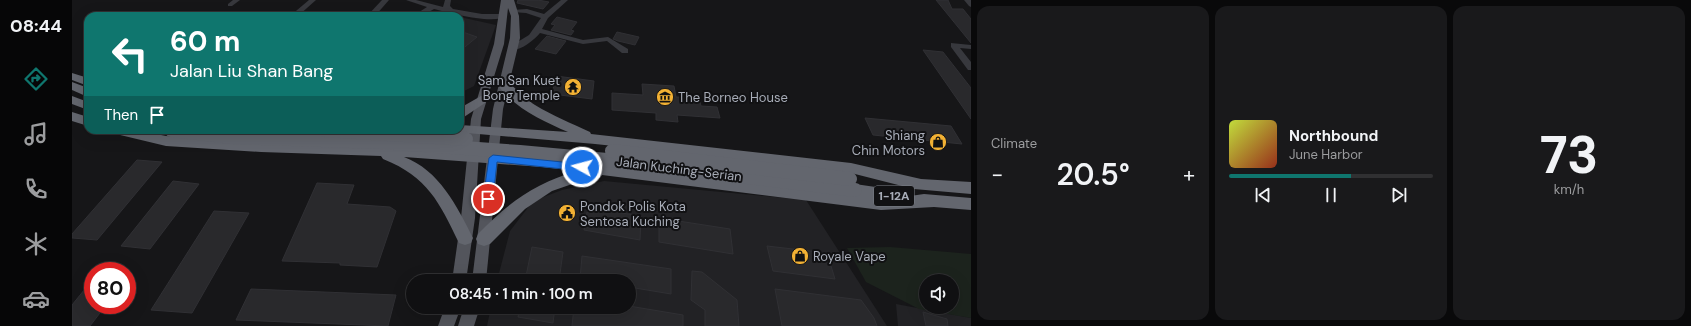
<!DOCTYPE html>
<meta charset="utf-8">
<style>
body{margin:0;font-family:"DM Sans",sans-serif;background:#19191b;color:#f1f3f6;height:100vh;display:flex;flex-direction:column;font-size:15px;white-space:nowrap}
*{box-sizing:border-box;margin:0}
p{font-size:13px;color:#9c9d9f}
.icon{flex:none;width:22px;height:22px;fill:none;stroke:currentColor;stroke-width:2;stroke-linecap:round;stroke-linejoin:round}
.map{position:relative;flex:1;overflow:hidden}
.sheet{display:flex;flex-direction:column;gap:6px;padding:6px;background:#09090a;width:720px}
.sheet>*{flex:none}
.guide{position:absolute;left:12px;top:12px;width:380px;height:122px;border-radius:12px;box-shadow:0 4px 16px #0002,0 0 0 1px #303032;background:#0f766e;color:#fff;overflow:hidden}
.tools{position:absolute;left:847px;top:274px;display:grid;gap:8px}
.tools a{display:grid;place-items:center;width:40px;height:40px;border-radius:50%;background:#101012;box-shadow:0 4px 16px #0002,0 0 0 1px #303032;font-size:20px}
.speed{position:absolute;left:12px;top:262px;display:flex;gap:8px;font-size:20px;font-weight:700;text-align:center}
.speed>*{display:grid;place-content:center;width:52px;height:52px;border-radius:50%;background:#101012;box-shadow:0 4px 16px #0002,0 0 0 1px #303032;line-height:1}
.speed .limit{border:6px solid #d22;background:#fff;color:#111}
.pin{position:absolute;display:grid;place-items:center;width:34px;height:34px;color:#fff;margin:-17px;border:2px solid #fff;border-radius:50%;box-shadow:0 1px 4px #0007}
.me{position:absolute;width:44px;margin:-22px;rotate:277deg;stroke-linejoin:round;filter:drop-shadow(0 0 3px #0008)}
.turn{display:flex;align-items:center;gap:14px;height:84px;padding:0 20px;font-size:18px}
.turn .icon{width:52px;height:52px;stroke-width:2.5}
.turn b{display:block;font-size:28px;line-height:34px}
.then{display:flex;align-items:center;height:38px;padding:0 20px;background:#0003;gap:8px;font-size:15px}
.big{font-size:30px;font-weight:600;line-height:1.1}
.sheet .card{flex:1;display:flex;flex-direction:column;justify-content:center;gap:6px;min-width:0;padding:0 14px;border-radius:12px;background:#19191b}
.sheet .dial{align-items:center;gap:0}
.dial b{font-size:52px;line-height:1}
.song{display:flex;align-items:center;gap:12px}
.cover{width:48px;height:48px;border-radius:6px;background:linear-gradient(135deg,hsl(70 70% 55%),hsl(10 70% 35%))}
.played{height:4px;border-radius:2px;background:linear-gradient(90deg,#0f766e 60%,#303032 60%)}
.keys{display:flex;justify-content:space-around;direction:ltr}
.heat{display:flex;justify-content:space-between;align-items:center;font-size:22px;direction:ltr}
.sheet .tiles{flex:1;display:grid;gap:6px;grid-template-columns:repeat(3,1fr)}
.trip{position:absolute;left:334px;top:274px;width:230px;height:40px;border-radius:20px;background:#101012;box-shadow:0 4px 16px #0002,0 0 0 1px #303032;font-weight:600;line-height:40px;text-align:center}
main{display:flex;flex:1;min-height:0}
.tab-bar{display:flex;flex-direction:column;width:72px;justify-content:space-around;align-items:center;background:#060607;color:#9c9d9f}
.tab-bar .icon{width:28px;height:28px}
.tab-bar .current{color:#0f766e}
.tab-bar b{font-size:18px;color:#f1f3f6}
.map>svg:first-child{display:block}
.built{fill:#222225}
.green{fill:#1c231d;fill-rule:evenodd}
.building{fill:#29292c;stroke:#303034}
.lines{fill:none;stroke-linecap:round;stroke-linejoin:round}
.minor{fill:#37383d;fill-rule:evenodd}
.major{fill:#53555c;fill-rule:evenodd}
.highway{fill:#63666e;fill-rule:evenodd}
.highway-bridge{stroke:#63666e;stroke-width:14}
.route{fill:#1a73e8;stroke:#114b97}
.labels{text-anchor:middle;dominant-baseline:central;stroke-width:4;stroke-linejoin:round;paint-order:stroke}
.shield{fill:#111113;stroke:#7b7e86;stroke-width:1}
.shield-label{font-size:12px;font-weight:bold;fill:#a8adb8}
.poi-label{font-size:13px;fill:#a8adb8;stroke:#111113;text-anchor:start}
.street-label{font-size:13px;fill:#a8adb8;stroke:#111113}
</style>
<main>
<nav class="tab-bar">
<b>08:44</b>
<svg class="icon current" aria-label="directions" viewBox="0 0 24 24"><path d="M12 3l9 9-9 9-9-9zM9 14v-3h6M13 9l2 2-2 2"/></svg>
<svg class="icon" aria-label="music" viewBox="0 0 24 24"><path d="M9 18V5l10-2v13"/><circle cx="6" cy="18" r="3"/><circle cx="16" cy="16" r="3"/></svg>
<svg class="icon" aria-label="phone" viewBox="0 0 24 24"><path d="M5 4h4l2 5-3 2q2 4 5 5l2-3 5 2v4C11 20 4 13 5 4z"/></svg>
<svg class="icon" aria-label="climate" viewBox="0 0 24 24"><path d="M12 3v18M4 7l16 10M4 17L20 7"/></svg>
<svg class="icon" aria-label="car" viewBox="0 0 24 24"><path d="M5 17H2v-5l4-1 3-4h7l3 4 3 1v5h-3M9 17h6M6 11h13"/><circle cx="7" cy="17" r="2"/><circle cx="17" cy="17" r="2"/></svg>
</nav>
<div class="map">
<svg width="899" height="326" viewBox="0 0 899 326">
<rect width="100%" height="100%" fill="#161618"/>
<g class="built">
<polygon points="388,17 424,25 402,86 388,93"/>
<polygon points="532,181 734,200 815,326 415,326 419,307 557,307 557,281 425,281 438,231 461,201 490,190"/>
<polygon points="824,304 899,318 899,326 826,326"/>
</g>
<path class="green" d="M818 247 899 254V318L847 309 794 282 775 248ZM854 281H880V307H854Z"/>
<g class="building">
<polygon points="446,0 466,0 477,2 471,9 445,3"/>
<polygon points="864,0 876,0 880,9 891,9 899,19 899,43"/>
<polygon points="485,17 505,22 499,30 502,31 499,35 479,30 483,25 479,24"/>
<polygon points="388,31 405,37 388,51"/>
<polygon points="545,32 567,37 563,45 546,41 541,39"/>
<polygon points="475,36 494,41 484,54 463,49"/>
<polygon points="851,50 871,52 899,88 899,119"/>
<polygon points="484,76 522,81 520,99 480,94"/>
<polygon points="570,84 602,86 604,97 627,98 629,106 645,107 648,118 605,115 606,122 584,120 584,113 540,110 540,93 571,95"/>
<polygon points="793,118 879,126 890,144 801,135"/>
<polygon points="65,160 90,162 25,240 0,238 0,234"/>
<polygon points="101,181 127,184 78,249 49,246"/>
<polygon points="245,183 282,185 275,204 318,207 324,211 305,267 268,265 268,263 210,261"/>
<polygon points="142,211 177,213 120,313 79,310"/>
<polygon points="537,211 569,216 568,240 512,230 515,212"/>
<polygon points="587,218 658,229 661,254 587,242"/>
<polygon points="695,246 755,253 763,279 701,271"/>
<polygon points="460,247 491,252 487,281 453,281"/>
<polygon points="510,256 599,269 599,294 557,287 557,281 518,281 508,279"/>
<polygon points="620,271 630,272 665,300 667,326 633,326 633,310 619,300"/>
<polygon points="21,279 21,305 34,305 18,326 0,326 0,305"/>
<polygon points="179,289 324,295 316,326 164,320"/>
<polygon points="703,289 789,300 802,318 805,326 710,326"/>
<polygon points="557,306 611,315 611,326 500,326 502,307"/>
<polygon points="448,307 483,307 481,323 446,317"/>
<polygon points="851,312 875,319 876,326 854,326"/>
</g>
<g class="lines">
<g class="minor">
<polygon points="161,0 168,0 160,6 156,6 156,4"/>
<polygon points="237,0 244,0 226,16 218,16"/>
<polygon points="310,0 317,0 303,16 295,16"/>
<path d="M334 0H344L371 7 373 0H379L378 6 381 9 410 14H431L435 16C422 25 377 13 362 9L350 16H341L355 7Z"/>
<path d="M489 0H496L476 18 470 29 511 40 536 37 556 49V53H550L535 41 511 44 468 33C462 40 449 51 439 50V46L457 35 469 18 454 13 440 12V10L455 9 472 14Z"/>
<polygon points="892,0 899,0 899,7 897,6"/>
<polygon points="879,43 899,45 899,49 888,48 899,62 899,70 896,70 879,47"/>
</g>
<g class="major">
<polygon points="429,0 442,0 447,16 448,38 431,109 414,281 400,281 421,109 438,38 439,16 436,8 432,44 409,119 403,218 394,281 380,281 389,218 399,119 422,44"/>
<polygon points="373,307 389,307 382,326 366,326"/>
<polygon points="392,307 408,307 402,326 386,326"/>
</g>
<g class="highway">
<polygon points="0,73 16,78 16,86 0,80"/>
<path d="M431 80C438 82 455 100 463 105 481 116 499 123 518 132L519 134 779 163 849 179 899 182V194L842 189 779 173 627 155 523 144 383 132 382 130H388V125L496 132C471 121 442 108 425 84L427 81Z"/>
<polygon points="0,82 16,88 16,97 0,90"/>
<polygon points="0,96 16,102 16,110 0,104"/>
<polygon points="409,96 413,97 415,100 413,103 392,117 388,118 388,108"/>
<polygon points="0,112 16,117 16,126 0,121"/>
<path d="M37 130H64L94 136 189 142 340 147 470 157 780 195 776 190 778 186 783 184 831 191 836 193 838 196 852 194 899 198V210L862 207 809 210 530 175 528 178 506 182 480 191 453 209 418 244 412 246 406 244 404 239 406 234C436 203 463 183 505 171L470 167 332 157C367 170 385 206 401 238L399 243 393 245 387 243C367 202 356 177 311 159L309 156 189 152 94 146 44 134 39 133Z"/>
</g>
<g class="highway-bridge">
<polyline points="99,130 160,137 308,142 448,152 535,160 783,190"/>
<polyline points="253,130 394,139"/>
<polyline points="540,151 778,179"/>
</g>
</g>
<polygon class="route" points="421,155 510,164 515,167 510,171 425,162 421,199 420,202 413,202 411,199 417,158"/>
<defs>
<symbol id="temple-disc" viewBox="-11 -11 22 22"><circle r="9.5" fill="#f2b134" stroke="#111113"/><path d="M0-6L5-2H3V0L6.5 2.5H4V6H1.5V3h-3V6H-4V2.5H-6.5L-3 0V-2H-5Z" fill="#111"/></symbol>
<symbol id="museum-disc" viewBox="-11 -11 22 22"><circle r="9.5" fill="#f2b134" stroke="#111113"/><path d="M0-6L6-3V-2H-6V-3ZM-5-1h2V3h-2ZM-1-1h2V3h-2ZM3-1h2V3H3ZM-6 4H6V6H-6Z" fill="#111"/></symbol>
<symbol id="shop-disc" viewBox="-11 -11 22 22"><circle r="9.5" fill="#f2b134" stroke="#111113"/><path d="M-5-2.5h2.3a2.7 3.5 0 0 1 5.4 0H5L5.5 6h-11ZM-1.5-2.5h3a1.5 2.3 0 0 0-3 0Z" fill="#111"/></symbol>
<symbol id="civic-disc" viewBox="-11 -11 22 22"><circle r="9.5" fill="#f2b134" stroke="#111113"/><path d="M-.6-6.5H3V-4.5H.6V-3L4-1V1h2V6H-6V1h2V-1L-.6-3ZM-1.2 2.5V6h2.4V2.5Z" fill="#111"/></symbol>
</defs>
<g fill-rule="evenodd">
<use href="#temple-disc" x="491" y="77" width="20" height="20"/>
<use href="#museum-disc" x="583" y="87" width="20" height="20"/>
<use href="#shop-disc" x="856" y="132" width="20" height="20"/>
<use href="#civic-disc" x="485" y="203" width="20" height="20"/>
<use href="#shop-disc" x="718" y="246" width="20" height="20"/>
</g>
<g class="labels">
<rect class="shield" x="802" y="186" width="40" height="20" rx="3"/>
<g class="shield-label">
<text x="822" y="196">1-12A</text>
</g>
<g class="poi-label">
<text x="488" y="80" text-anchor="end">Sam San Kuet<tspan x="488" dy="15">Bong Temple</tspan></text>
<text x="606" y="97">The Borneo House</text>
<text x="853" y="135" text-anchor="end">Shiang<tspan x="853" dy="15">Chin Motors</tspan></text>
<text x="508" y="206">Pondok Polis Kota<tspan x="508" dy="15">Sentosa Kuching</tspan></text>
<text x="741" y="256">Royale Vape</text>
</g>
<g class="street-label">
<text transform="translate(607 169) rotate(7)">Jalan Kuching-Serian</text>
</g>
</g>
</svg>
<div class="tools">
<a><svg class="icon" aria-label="sound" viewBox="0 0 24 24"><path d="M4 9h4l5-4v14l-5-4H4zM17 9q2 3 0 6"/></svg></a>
</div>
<div class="speed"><div class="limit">80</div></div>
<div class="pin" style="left:416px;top:199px;background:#d93025"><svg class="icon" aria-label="arrive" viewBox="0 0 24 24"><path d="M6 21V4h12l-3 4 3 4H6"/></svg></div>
<svg class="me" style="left:510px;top:167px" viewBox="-20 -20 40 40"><circle r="17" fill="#1a73e8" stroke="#fff" stroke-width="3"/><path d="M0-11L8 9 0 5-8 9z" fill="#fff"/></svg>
<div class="trip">08:45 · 1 min · 100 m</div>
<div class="guide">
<div class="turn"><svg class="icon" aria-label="left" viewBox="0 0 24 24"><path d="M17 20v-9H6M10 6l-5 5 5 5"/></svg><div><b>60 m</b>Jalan Liu Shan Bang</div></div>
<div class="then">Then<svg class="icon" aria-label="arrive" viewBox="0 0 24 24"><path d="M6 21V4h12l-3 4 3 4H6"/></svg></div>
</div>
</div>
<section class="sheet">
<div class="tiles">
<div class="card"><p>Climate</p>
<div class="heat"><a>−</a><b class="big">20.5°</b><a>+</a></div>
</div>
<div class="card">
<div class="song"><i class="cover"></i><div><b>Northbound</b><p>June Harbor</p></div></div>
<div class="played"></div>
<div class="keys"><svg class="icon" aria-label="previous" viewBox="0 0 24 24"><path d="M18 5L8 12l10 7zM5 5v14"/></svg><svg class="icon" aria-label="pause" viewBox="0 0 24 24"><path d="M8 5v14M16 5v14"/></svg><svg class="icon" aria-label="next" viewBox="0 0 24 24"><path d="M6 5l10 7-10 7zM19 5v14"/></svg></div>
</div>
<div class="card dial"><b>73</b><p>km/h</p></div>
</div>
</section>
</main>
